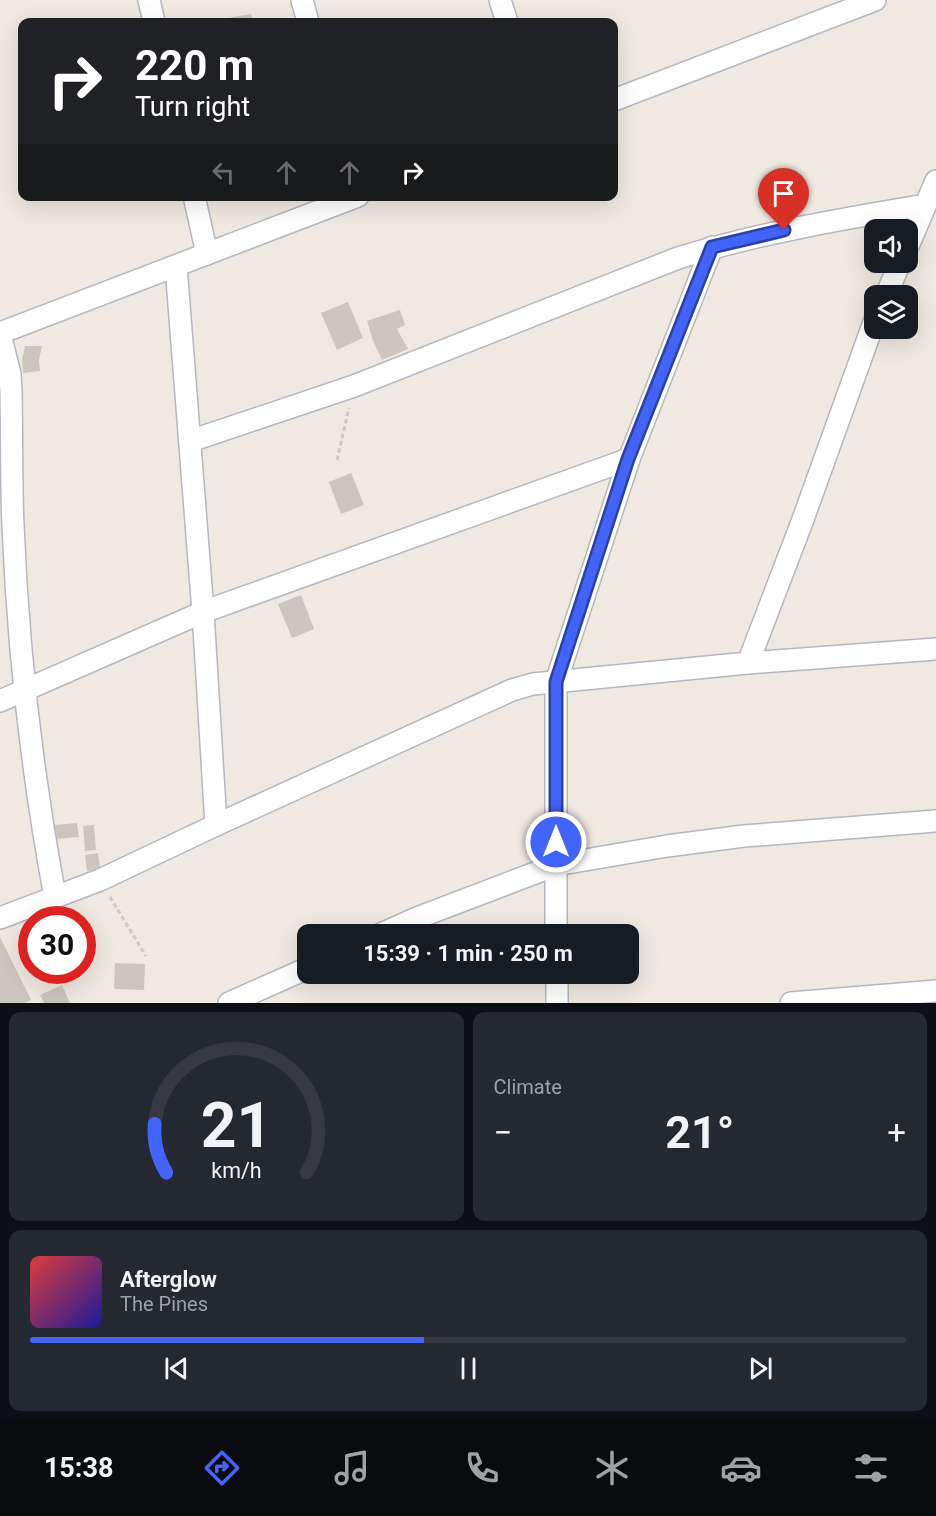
<!DOCTYPE html>
<meta charset="utf-8">
<style>
body{margin:0;font-family:Roboto,sans-serif;background:#242831;color:#f1f3f6;height:100vh;display:flex;flex-direction:column;font-size:22px;white-space:nowrap}
*{box-sizing:border-box;margin:0}
p{font-size:20px;color:#9ea1a6}
.icon{flex:none;width:33px;height:33px;fill:none;stroke:currentColor;stroke-width:2;stroke-linecap:round;stroke-linejoin:round}
.map{position:relative;height:1003px;overflow:hidden}
.panel{display:flex;flex-direction:column;gap:9px;padding:9px;background:#0d0f14;flex:1}
.panel>*{flex:none}
.top-card{position:absolute;left:18px;top:18px;width:600px;height:183px;border-radius:12px;box-shadow:0 6px 24px #0002;background:#202124;color:#fff;overflow:hidden}
.buttons{position:absolute;left:864px;top:219px;display:grid;gap:12px}
.buttons a{display:grid;place-items:center;width:54px;height:54px;border-radius:12px;background:#171b24;box-shadow:0 6px 24px #0002;font-size:30px}
.speed{position:absolute;left:18px;top:906px;display:flex;gap:12px;font-size:30px;font-weight:700;text-align:center}
.speed>*{display:grid;place-content:center;width:78px;height:78px;border-radius:50%;background:#171b24;box-shadow:0 6px 24px #0002;line-height:1}
.speed .limit{border:9px solid #d22;background:#fff;color:#111}
.pin{position:absolute;display:grid;place-items:center;width:51px;height:51px;color:#fff;margin:-62px -26px;border-radius:50% 50% 50% 0;rotate:-45deg;box-shadow:0 0 6px #0007}
.pin .icon{rotate:45deg}
.me{position:absolute;width:66px;margin:-33px;rotate:0deg;stroke-linejoin:round;filter:drop-shadow(0 0 4px #0008)}
.turn{display:flex;align-items:center;gap:21px;height:126px;padding:0 18px;font-size:27px}
.turn .icon{width:78px;height:78px;stroke-width:2.5}
.turn b{display:block;font-size:42px;line-height:51px}
.lanes{display:flex;align-items:center;height:57px;padding:0 18px;background:#0003;justify-content:center;gap:30px;direction:ltr}
.lanes .off{opacity:.35}
.big{font-size:45px;font-weight:700;line-height:1.1}
.panel .tile{flex:1;display:flex;flex-direction:column;justify-content:center;gap:9px;min-width:0;padding:0 21px;border-radius:12px;background:#242831}
.panel .dial{align-items:center;gap:0}
.dial svg{height:156px;overflow:visible;fill:none;stroke:#363941;stroke-width:7;stroke-linecap:round;text-anchor:middle}
.dial text{fill:#f1f3f6;stroke:none}
.song{display:flex;align-items:center;gap:18px}
.cover{width:72px;height:72px;border-radius:9px;background:linear-gradient(135deg,hsl(0 70% 55%),hsl(240 70% 35%))}
.played{height:6px;border-radius:3px;background:linear-gradient(90deg,#4264fb 45%,#363941 45%)}
.keys{display:flex;justify-content:space-around;direction:ltr}
.heat{display:flex;justify-content:space-between;align-items:center;font-size:33px;direction:ltr}
.panel .tiles{flex:1;display:grid;gap:9px;grid-template-columns:1fr 1fr}
.tile:last-child{grid-column:span 2}
.trip{position:absolute;left:297px;top:924px;width:342px;height:60px;border-radius:12px;background:#171b24;box-shadow:0 6px 24px #0002;font-weight:700;line-height:60px;text-align:center}
.dock{display:flex;height:96px;justify-content:space-around;align-items:center;background:#090b0e;color:#9ea1a6}
.dock .icon{width:42px;height:42px}
.dock .active{color:#4264fb}
.dock b{font-size:27px;color:#f1f3f6}
.map>svg:first-child{display:block}
.building{fill:#cbc7bf}
.lines{fill:none;stroke-linecap:round;stroke-linejoin:round}
.minor-casing{stroke:#b4b7c1;stroke-width:24}
.path{stroke:#c9c9c9;stroke-width:3;stroke-dasharray:4.5 3;stroke-linecap:butt}
.minor{stroke:#fff;stroke-width:21}
.route-casing{stroke:#2b41a3;stroke-width:15}
.route{stroke:#4264fb;stroke-width:10}
</style>
<div class="map">
<svg width="936" height="1003" viewBox="0 0 936 1003">
<rect width="100%" height="100%" fill="#efe9e1"/>
<g class="building">
<polygon points="251,14 253,22 228,22 228,18"/>
<polygon points="348,302 363,338 337,350 321,313"/>
<polygon points="400,310 405,325 397,329 408,349 382,360 373,341 367,321"/>
<polygon points="25,346 42,346 39,360 40,371 23,373 22,359"/>
<polygon points="351,473 364,505 341,514 329,482"/>
<polygon points="301,595 314,629 292,638 278,604"/>
<polygon points="77,823 79,837 54,839 53,825"/>
<polygon points="94,825 96,850 85,851 83,826"/>
<polygon points="98,853 100,869 87,871 85,855"/>
<polygon points="0,937 31,1000 25,1003 0,1003"/>
<polygon points="115,963 145,964 144,990 114,989"/>
<polygon points="62,985 70,1003 44,1003 40,995"/>
</g>
<g class="lines">
<defs>
<g id="minor">
<polyline points="149,0 154,22"/>
<polyline points="302,0 308,22"/>
<polyline points="500,0 507,22"/>
<polyline points="614,100 875,0"/>
<polyline points="194,196 207,254"/>
<polyline points="908,246 936,181"/>
<polyline points="176,266 203,612 216,825"/>
<polyline points="886,296 900,262"/>
<polyline points="0,333 358,196"/>
<path d="M0 334 10 374 11 393C12 437 11 481 13 525 18 650 32 774 55 897"/>
<path d="M190 441 354 386 678 258C759 233 842 219 925 205"/>
<polyline points="748,663 802,522 874,322"/>
<polyline points="0,701 203,612 629,459"/>
<polyline points="0,918 100,880 216,825 512,690 533,684 748,663 936,649"/>
<polyline points="381,934 417,918 556,865 667,846 744,836 936,821"/>
<polyline points="556,934 556,682 629,459 712,247"/>
<polyline points="557,974 557,1003"/>
<polyline points="229,1003 308,968"/>
<polyline points="791,1003 936,991"/>
</g>
</defs>
<use href="#minor" class="minor-casing"/>
<g class="path">
<polyline points="337,460 349,408"/>
<polyline points="110,897 146,956"/>
</g>
<use href="#minor" class="minor"/>
</g>
<g class="lines">
<defs>
<polyline id="route" points="556,842 556,682 628,459 712,247 784,230"/>
</defs>
<use href="#route" class="route-casing"/>
<use href="#route" class="route"/>
</g>
</svg>
<div class="buttons">
<a><svg class="icon" aria-label="sound" viewBox="0 0 24 24"><path d="M4 9h4l5-4v14l-5-4H4zM17 9q2 3 0 6"/></svg></a>
<a><svg class="icon" aria-label="layers" viewBox="0 0 24 24"><path d="M12 4l9 5-9 5-9-5zM3 14l9 5 9-5"/></svg></a>
</div>
<div class="speed"><div class="limit">30</div></div>
<div class="pin" style="left:784px;top:230px;background:#d93025"><svg class="icon" aria-label="arrive" viewBox="0 0 24 24"><path d="M6 21V4h12l-3 4 3 4H6"/></svg></div>
<svg class="me" style="left:556px;top:842px" viewBox="-20 -20 40 40"><circle r="17" fill="#4264fb" stroke="#fff" stroke-width="3"/><path d="M0-11L8 9 0 5-8 9z" fill="#fff"/></svg>
<div class="trip">15:39 · 1 min · 250 m</div>
<div class="top-card">
<div class="turn"><svg class="icon" aria-label="right" viewBox="0 0 24 24"><path d="M7 20v-9h11M14 6l5 5-5 5"/></svg><div><b>220 m</b>Turn right</div></div>
<div class="lanes"><svg class="icon off" aria-label="left" viewBox="0 0 24 24"><path d="M17 20v-9H6M10 6l-5 5 5 5"/></svg><svg class="icon off" aria-label="ahead" viewBox="0 0 24 24"><path d="M12 20V5M6 11l6-6 6 6"/></svg><svg class="icon off" aria-label="ahead" viewBox="0 0 24 24"><path d="M12 20V5M6 11l6-6 6 6"/></svg><svg class="icon" aria-label="right" viewBox="0 0 24 24"><path d="M7 20v-9h11M14 6l5 5-5 5"/></svg></div>
</div>
</div>
<section class="panel">
<div class="tiles">
<div class="tile dial"><svg viewBox="0 0 100 80">
<path d="M14 69A42 42 0 1 1 86 69"/>
<path d="M14 69A42 42 0 0 1 8 44" stroke="#4264fb"/>
<text x="50" y="56" font-size="32" font-weight="700">21</text>
<text x="50" y="72" font-size="11">km/h</text>
</svg></div>
<div class="tile"><p>Climate</p>
<div class="heat"><a>−</a><b class="big">21°</b><a>+</a></div>
</div>
<div class="tile">
<div class="song"><i class="cover"></i><div><b>Afterglow</b><p>The Pines</p></div></div>
<div class="played"></div>
<div class="keys"><svg class="icon" aria-label="previous" viewBox="0 0 24 24"><path d="M18 5L8 12l10 7zM5 5v14"/></svg><svg class="icon" aria-label="pause" viewBox="0 0 24 24"><path d="M8 5v14M16 5v14"/></svg><svg class="icon" aria-label="next" viewBox="0 0 24 24"><path d="M6 5l10 7-10 7zM19 5v14"/></svg></div>
</div>
</div>
</section>
<nav class="dock">
<b>15:38</b>
<svg class="icon active" aria-label="directions" viewBox="0 0 24 24"><path d="M12 3l9 9-9 9-9-9zM9 14v-3h6M13 9l2 2-2 2"/></svg>
<svg class="icon" aria-label="music" viewBox="0 0 24 24"><path d="M9 18V5l10-2v13"/><circle cx="6" cy="18" r="3"/><circle cx="16" cy="16" r="3"/></svg>
<svg class="icon" aria-label="phone" viewBox="0 0 24 24"><path d="M5 4h4l2 5-3 2q2 4 5 5l2-3 5 2v4C11 20 4 13 5 4z"/></svg>
<svg class="icon" aria-label="climate" viewBox="0 0 24 24"><path d="M12 3v18M4 7l16 10M4 17L20 7"/></svg>
<svg class="icon" aria-label="car" viewBox="0 0 24 24"><path d="M5 17H2v-5l4-1 3-4h7l3 4 3 1v5h-3M9 17h6M6 11h13"/><circle cx="7" cy="17" r="2"/><circle cx="17" cy="17" r="2"/></svg>
<svg class="icon" aria-label="filters" viewBox="0 0 24 24"><path d="M4 7h16M4 17h16"/><circle cx="9" cy="7" r="2"/><circle cx="15" cy="17" r="2"/></svg>
</nav>
